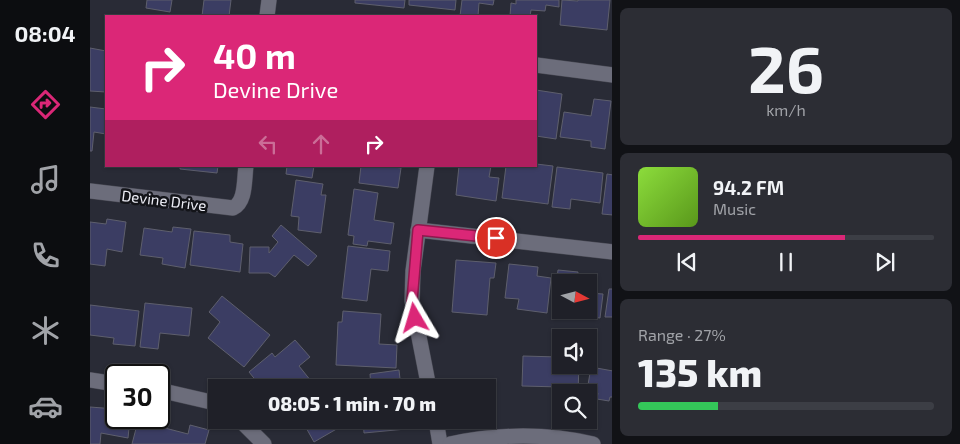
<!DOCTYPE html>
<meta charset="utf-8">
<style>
body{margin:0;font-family:"Exo 2",sans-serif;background:#2c2d34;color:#f1f3f6;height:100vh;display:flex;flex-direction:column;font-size:19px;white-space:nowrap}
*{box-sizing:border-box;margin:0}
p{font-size:16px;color:#a1a3a8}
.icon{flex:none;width:28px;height:28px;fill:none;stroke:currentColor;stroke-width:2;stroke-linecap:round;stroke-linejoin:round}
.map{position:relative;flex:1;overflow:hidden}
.details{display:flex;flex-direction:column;gap:8px;padding:8px;background:#111216;width:348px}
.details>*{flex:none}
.top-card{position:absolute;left:15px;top:15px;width:432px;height:152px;border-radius:0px;box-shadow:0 1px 4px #0004,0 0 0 1px #3c3e45;background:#db2777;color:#fff;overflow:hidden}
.needle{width:32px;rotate:97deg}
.buttons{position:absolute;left:462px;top:274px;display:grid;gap:10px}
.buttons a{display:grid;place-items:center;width:45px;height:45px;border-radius:0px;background:#1f2028;box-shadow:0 1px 4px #0004,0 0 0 1px #3c3e45;font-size:25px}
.speed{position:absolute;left:15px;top:364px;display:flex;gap:10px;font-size:25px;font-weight:700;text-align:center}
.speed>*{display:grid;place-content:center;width:65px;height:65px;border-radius:50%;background:#1f2028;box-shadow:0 1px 4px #0004,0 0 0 1px #3c3e45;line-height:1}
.speed .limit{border:2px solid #111;border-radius:8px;background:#fff;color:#111}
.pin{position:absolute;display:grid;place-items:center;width:42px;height:42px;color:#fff;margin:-21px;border:2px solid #fff;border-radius:50%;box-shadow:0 1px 5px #0007}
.me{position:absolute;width:55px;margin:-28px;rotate:353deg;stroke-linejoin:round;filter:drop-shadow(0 0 4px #0008)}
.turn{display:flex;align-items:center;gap:18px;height:105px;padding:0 25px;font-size:22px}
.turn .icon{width:65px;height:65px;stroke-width:2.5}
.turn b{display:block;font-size:35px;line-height:42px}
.lanes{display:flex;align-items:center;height:48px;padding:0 25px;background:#0003;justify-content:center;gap:25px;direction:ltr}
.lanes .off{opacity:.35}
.big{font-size:38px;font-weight:800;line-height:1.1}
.details .card{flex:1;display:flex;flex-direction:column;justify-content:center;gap:8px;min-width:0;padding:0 18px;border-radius:8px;background:#2c2d34}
.details .dial{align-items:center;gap:0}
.dial b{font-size:65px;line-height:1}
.song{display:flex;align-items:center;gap:15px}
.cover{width:60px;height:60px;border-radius:8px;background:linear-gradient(135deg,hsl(90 70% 55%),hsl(90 70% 35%))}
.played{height:5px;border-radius:2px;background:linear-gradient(90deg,#db2777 70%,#3c3e45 70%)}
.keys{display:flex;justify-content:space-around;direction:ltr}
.charge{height:8px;border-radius:4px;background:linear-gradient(90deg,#34c759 27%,#3c3e45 0)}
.trip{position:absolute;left:118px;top:379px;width:288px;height:50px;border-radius:0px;background:#1f2028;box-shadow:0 1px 4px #0004,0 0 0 1px #3c3e45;font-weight:800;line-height:50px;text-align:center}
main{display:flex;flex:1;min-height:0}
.menu{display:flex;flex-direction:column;width:90px;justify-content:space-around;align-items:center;background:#0c0d10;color:#a1a3a8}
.menu .icon{width:35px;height:35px}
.menu .active{color:#db2777}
.menu b{font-size:22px;color:#f1f3f6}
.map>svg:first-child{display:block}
.building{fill:#3b3d63;stroke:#5e5f6d}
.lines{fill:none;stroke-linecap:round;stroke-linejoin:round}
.street-casing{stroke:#474852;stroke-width:16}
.street{stroke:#6c6d7b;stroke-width:15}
.route-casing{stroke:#8e194d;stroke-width:12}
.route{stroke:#db2777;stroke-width:9}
.labels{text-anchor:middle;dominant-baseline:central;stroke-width:5;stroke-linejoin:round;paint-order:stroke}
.street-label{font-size:15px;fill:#edeef6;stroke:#131419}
</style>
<main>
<nav class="menu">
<b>08:04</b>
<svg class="icon active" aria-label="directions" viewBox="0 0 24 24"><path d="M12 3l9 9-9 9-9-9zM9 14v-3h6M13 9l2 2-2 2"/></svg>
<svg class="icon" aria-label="music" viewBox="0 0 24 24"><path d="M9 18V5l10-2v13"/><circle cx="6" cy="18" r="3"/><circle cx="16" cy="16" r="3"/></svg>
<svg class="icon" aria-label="phone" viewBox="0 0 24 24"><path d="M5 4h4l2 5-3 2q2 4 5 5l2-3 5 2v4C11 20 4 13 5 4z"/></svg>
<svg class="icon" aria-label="climate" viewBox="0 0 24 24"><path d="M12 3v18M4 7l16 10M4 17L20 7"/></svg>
<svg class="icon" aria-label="car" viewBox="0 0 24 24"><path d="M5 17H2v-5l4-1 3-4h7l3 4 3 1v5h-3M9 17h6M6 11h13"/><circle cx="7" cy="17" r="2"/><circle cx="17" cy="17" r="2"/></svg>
</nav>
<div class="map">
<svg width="523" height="444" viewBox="0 0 523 444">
<rect width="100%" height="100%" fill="#292b36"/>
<g class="building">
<polygon points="57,0 82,0 80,12 56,8"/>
<polygon points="114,0 141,0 139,16 112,16"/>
<polygon points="265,0 315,0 314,8 265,3"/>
<polygon points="319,0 366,0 365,10 319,5"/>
<polygon points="372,0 404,0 403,5 389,3 388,16 370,16"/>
<polygon points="426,0 469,0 469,7 456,5 455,11 441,10 440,16 420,16 421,3 426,4"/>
<polygon points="472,0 488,1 488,0 520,0 517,30 470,25"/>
<polygon points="0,48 16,51 16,92 0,91"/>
<polygon points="446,90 472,94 466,139 446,136"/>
<polygon points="504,99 521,101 515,149 501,147 501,141 470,137 474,112 501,116"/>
<polygon points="0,107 16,109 16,134 4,132 2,151 0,151"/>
<polygon points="446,164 463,166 458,204 412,198 416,166 446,166"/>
<polygon points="90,166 128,166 127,173 90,169"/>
<polygon points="197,166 224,166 222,178 196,174"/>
<polygon points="271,166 297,166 311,168 308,188 269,183"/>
<polygon points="369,166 401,166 399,177 409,178 406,201 366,195"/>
<polygon points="467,167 513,173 510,203 481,199 480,209 462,207"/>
<polygon points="517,174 523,175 523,215 512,214"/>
<polygon points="206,180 233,184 231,195 236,195 231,233 208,230 209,217 201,216"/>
<polygon points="264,189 288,193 284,220 304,223 301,244 278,241 277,246 263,244 264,236 258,235"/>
<polygon points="17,219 36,222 32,252 17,249 15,266 0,264 0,222 16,224"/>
<polygon points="191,225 227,256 218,266 204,255 185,277 179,273 159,273 160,247 179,247 179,253 188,242 182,236"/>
<polygon points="83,227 101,229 95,268 72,264 73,258 50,255 54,228 82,232"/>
<polygon points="104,231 140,235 140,242 153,244 150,272 100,265"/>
<polygon points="258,246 300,251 298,271 281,269 277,301 252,298"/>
<polygon points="366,260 406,263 404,278 400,278 397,315 362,312"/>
<polygon points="419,264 448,267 447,276 461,278 457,313 427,309 429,299 415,298"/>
<polygon points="468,270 488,272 487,282 471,282 471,310 499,310 499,293 513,294 510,318 463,312"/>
<polygon points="519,289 523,289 523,317 515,317"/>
<polygon points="132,296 180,335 154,367 118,338 130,322 119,312"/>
<polygon points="55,303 102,308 99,336 70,333 68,349 50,347"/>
<polygon points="0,305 49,311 45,346 23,344 24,338 0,335"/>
<polygon points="253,311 291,314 289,344 307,345 306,368 246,365 248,322 252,322"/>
<polygon points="205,340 220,357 209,366 221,381 214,388 172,388 159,372 182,353 185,357"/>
<polygon points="470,346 471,346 471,365 489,365 488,392 471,393 471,387 432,386 433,356 469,357"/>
<polygon points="501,367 523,371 523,397 520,397 519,401 507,399 508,393 497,391"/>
<polygon points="309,370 311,388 281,388 280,374"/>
<polygon points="0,407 26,409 26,418 40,418 38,438 11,433 10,444 0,444"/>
<polygon points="221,420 246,420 250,427 224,442 214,424"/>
<polygon points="273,420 315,420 316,429 274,433"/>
<polygon points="48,421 98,434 100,425 119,430 115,444 42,444"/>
</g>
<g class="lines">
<defs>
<g id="street">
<polyline points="177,16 179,0"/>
<polyline points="446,65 523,75"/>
<polyline points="337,166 323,271 322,301 339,388"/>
<path d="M0 191 143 208C156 202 154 180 156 166"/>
<polyline points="328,230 523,252"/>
<polyline points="0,380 26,384"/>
<polyline points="69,390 121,402 126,405"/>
<polyline points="150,420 174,444"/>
<polyline points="346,420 350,444"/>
<path d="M360 444C407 434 456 433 503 444"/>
</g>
</defs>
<use href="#street" class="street-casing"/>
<use href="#street" class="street"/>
</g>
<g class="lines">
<defs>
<polyline id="route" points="325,318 322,301 328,230 406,238"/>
</defs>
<use href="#route" class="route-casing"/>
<use href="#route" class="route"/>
</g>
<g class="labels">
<g class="street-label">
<text transform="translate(74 200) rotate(7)">Devine Drive</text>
</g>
</g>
</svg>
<div class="buttons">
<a><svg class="needle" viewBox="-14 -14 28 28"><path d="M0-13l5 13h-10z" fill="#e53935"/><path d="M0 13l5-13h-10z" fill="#a1a3a8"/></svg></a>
<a><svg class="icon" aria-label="sound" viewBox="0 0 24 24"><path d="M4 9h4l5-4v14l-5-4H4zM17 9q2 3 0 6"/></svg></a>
<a><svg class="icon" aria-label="search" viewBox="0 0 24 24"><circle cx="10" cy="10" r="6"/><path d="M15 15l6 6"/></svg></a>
</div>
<div class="speed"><div class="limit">30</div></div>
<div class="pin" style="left:406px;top:238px;background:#d93025"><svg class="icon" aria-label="arrive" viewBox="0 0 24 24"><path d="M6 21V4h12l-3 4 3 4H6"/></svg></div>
<svg class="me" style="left:325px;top:318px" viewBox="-20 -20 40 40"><path d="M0-17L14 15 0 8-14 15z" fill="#db2777" stroke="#fff" stroke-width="4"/></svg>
<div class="trip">08:05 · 1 min · 70 m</div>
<div class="top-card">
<div class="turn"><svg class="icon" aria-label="right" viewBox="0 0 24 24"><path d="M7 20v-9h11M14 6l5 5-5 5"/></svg><div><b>40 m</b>Devine Drive</div></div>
<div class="lanes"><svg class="icon off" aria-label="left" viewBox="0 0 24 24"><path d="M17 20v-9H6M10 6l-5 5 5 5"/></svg><svg class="icon off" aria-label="ahead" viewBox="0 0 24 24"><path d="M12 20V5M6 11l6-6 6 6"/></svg><svg class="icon" aria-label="right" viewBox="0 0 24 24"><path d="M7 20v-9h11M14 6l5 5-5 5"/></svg></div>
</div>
</div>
<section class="details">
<div class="card dial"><b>26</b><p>km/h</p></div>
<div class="card">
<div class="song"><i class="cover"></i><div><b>94.2 FM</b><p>Music</p></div></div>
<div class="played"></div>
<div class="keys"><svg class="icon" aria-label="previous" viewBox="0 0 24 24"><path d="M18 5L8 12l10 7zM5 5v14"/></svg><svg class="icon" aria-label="pause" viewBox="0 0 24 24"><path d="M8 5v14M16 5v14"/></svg><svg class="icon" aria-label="next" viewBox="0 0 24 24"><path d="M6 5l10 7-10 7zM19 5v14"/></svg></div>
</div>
<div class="card"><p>Range · 27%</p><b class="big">135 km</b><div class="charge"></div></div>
</section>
</main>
